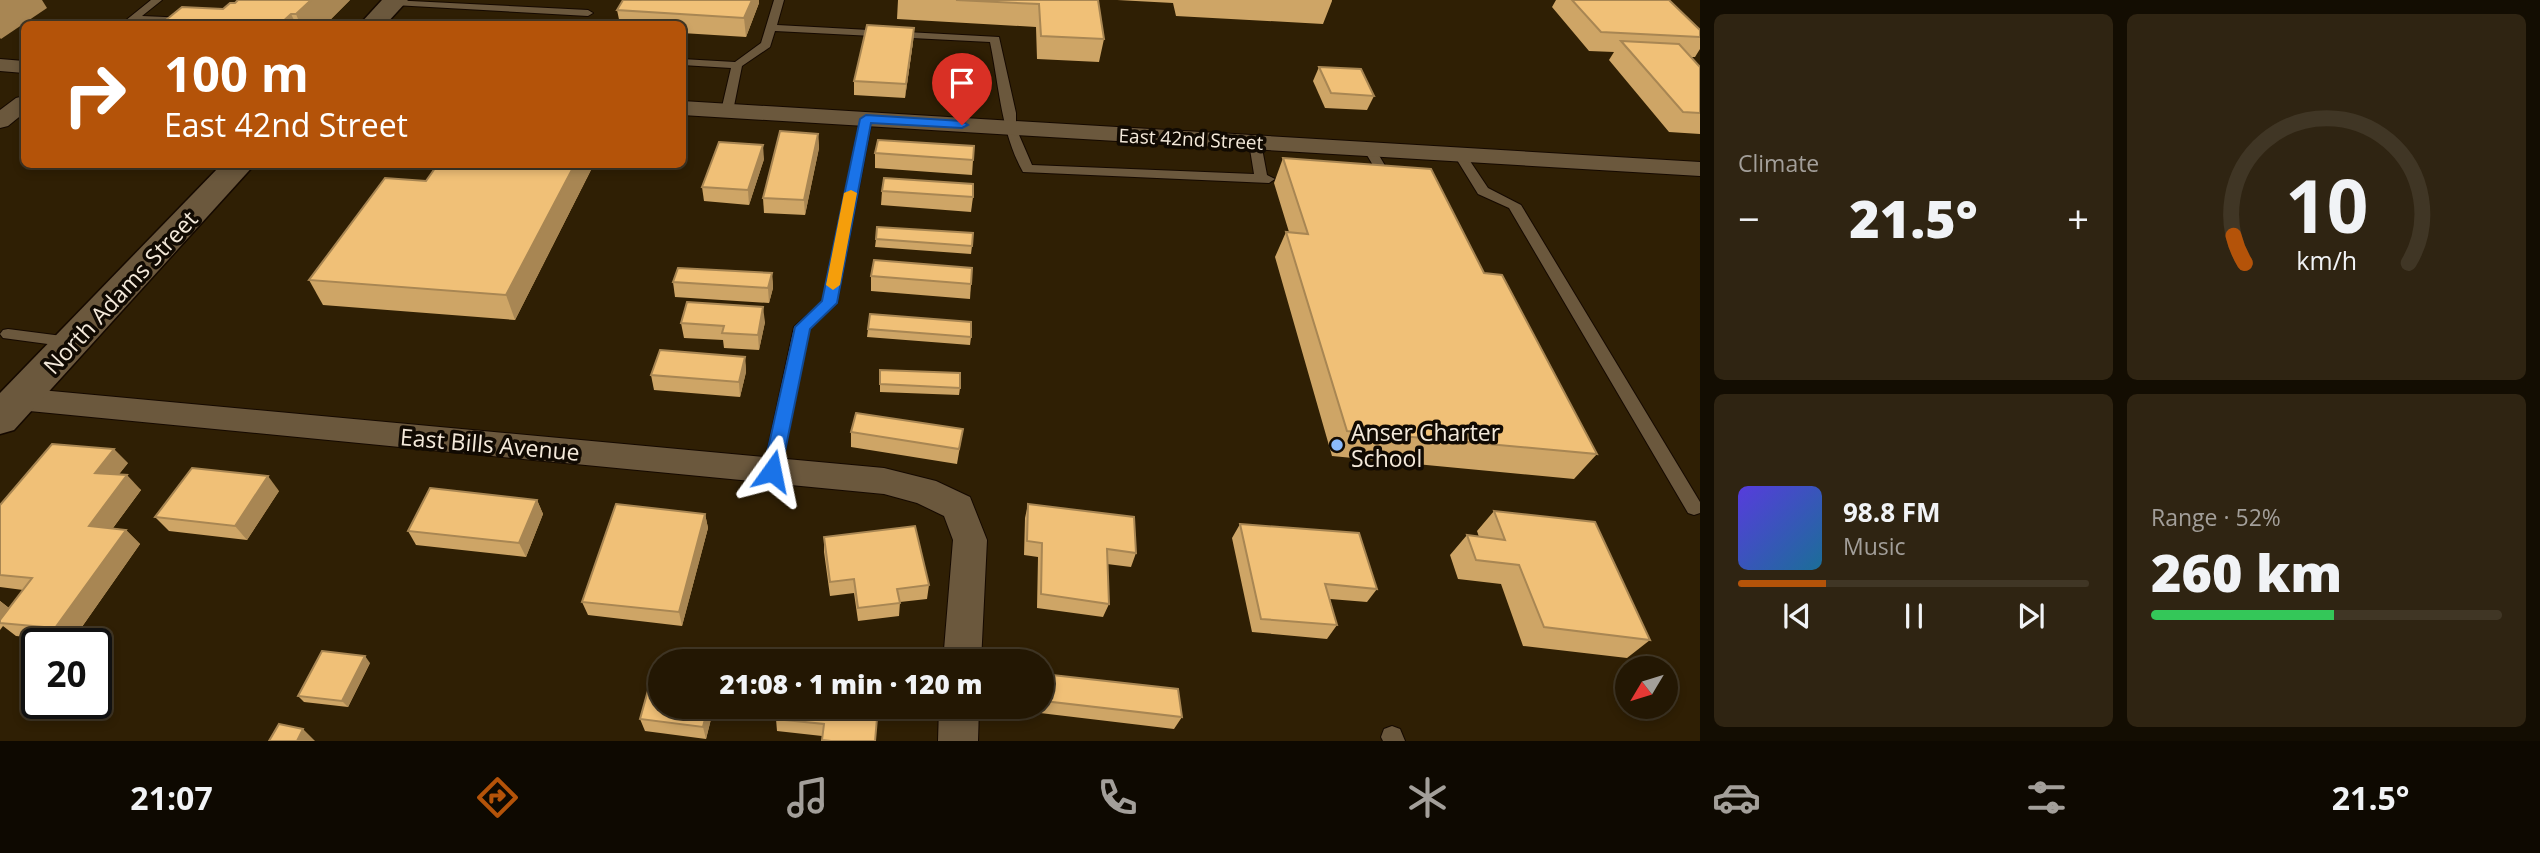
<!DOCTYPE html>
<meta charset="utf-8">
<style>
body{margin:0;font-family:"Open Sans",sans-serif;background:#2f2412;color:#f1f3f6;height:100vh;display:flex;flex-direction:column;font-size:26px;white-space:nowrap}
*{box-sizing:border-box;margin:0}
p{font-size:23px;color:#a39f9a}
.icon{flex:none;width:38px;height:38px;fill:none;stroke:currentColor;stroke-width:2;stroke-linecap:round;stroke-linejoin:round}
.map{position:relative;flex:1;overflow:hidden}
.details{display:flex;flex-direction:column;gap:14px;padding:14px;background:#130d02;width:840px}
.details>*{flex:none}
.hud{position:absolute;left:21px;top:21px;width:665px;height:147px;border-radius:10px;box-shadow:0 4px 10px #0003,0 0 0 2px #403625;background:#b45309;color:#fff;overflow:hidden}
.needle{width:46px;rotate:232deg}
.controls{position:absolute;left:1615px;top:656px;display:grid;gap:14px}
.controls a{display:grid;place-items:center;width:63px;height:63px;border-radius:50%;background:#231703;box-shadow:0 4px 10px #0003,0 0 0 2px #403625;font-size:35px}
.speed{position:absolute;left:21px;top:628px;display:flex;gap:14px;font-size:35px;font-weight:700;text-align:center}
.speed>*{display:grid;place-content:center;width:91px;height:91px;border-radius:50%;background:#231703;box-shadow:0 4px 10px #0003,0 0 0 2px #403625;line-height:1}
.speed .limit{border:4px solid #111;border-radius:10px;background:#fff;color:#111}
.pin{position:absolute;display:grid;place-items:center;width:60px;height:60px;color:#fff;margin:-72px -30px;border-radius:50% 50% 50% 0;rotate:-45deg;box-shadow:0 0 7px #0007}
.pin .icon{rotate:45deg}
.me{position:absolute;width:77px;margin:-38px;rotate:12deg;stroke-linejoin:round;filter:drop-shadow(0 0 5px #0008)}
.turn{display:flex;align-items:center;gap:24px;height:147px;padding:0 28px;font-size:32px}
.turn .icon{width:91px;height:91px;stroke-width:2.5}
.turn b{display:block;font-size:49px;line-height:60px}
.big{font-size:52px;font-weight:800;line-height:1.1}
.details .card{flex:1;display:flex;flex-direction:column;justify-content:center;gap:10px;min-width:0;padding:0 24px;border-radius:10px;background:#2f2412}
.details .dial{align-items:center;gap:0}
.dial svg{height:182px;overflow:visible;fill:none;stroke:#403625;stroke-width:7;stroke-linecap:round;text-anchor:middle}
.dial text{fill:#f1f3f6;stroke:none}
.song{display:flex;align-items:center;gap:21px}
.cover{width:84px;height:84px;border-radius:10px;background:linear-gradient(135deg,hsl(250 70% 55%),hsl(200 70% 35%))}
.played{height:7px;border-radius:4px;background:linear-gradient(90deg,#b45309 25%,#403625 25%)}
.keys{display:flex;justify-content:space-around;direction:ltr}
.heat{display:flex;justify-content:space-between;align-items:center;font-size:38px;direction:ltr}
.charge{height:10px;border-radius:5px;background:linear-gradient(90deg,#34c759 52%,#403625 0)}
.details .tiles{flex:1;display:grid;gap:14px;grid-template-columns:repeat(2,1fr)}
.trip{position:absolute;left:648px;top:649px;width:406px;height:70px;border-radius:35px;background:#231703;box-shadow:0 4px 10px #0003,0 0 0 2px #403625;font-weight:800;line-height:70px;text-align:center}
.tab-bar{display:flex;height:112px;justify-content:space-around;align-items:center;background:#0e0901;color:#a39f9a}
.tab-bar .icon{width:49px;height:49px}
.tab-bar .current{color:#b45309}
.tab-bar b{font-size:32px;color:#f1f3f6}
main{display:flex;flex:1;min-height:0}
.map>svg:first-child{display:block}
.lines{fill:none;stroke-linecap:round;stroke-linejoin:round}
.lane-casing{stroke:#150900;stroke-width:2}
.street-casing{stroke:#150900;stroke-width:2}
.secondary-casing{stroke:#150900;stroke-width:3}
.lane{fill:#6b583d;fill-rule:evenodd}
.street{fill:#6b583d;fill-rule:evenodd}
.secondary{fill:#6b583d;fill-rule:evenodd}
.wall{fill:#cea566}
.shaded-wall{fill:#a88653}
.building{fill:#f0c077;stroke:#a88653;stroke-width:2}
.route{fill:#1a73e8;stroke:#114b97;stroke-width:2}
.slow{fill:#f59e0b}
.poi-dot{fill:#8bbafc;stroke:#110a02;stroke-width:2.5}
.labels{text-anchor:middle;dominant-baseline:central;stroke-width:7;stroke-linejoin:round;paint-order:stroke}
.far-street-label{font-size:19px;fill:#f4e9da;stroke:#110a02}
.street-label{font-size:23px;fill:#f4e9da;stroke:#110a02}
.poi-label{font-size:23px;fill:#f4e9da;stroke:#110a02;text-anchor:start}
</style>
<main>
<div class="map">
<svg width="1700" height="741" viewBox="0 0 1700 741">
<rect width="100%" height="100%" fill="#2f1f04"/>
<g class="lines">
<defs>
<g id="lane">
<polygon points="151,0 162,0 142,16 188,18 193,21 188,24 126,23 125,21"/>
<polygon points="390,0 588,10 593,13 588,16 394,5 390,4"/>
<path d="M774 0H784L777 25 999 37 1016 113V128L1032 165 1254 174 1249 143 1255 139 1261 143 1267 175 1275 179 1269 183 1023 172C1001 133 999 85 990 42L775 31 770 47 742 66 733 111 731 113H723L721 111 731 68 682 65V59L735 62 761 43Z"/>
<polygon points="866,115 872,119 837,303 809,329 781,471 778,476 772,478 766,476 763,471 794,327 823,301 860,119"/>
<polygon points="1370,146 1374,147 1396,184 1395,187 1385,187 1384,184 1364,150"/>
<polygon points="1460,151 1464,152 1488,188 1521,205 1700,502 1700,513 1694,515 1688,513 1509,208 1478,194 1454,155"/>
<polygon points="8,329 70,337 78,342 70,347 3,338 0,334 3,330"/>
<polygon points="1392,726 1400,729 1405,741 1383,741 1381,737 1384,729"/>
</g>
<g id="street">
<polygon points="0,59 24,61 24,73 0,71"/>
<polygon points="24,96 24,113 8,126 0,128 0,110 16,98"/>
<polygon points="682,101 1700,162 1700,176 682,115"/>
<polygon points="19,388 884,468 936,481 970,497 987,540 981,662 943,662 953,540 944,516 917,503 884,494 19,410 8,407 4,399 8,391"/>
<polygon points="939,707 979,707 978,741 938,741"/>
</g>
<g id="secondary">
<polygon points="382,0 408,0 386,24 360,24"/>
<polygon points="222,164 255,164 14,430 0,434 0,393"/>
</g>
</defs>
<use href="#lane" class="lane-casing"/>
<use href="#street" class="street-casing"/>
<use href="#secondary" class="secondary-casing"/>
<use href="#lane" class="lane"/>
<use href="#street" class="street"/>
<use href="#secondary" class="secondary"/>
</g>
<g class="wall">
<polygon points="350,0 326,24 161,24"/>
<polygon points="898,0 1098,0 1104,39 1099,62 1037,59 1036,27 897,19"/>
<polygon points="1117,0 1332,0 1332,1 1323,24 1176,16 1173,3"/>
<polygon points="1556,0 1669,0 1700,30 1700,49 1695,57 1690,57 1700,67 1700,134 1669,132 1609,60 1614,52 1589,51 1552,7"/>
<polygon points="759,3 746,37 682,33 682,24 620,24 617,10"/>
<polygon points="914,28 913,42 905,98 854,95 854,81"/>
<polygon points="1319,67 1374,96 1367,110 1325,108 1313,81"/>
<polygon points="818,134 819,148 805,215 764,213 763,198"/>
<polygon points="974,146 972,175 875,168 875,153"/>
<polygon points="1283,158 1484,273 1597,454 1574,479 1332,456 1275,257 1286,232 1289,232 1274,183"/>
<polygon points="764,159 749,205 704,201 702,187"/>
<polygon points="594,164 515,320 323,305 309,280 426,181"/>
<polygon points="882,191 973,197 971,212 881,205"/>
<polygon points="876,239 972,246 971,254 875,247"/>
<polygon points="772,273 773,288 769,303 675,297 673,282"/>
<polygon points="871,276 971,284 970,299 871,291"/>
<polygon points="765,322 759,350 724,348 723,340 684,338 681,323"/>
<polygon points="868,329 971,337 970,345 867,337"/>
<polygon points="745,357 746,372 740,397 654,390 651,375"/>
<polygon points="880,370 960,388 959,395 880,392"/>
<polygon points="963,429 957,464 851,447 851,432"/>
<polygon points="128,463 118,475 141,490 113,528 126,530 140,544 72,641 16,636 3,626 0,630 0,601 9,608 23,590 0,587 0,505"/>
<polygon points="279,491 247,540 169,531 155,517"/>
<polygon points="537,500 543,514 526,557 416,545 408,531"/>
<polygon points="1028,504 1136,553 1131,567 1107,564 1109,604 1103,617 1037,608 1038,557 1024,555 1025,518"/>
<polygon points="1494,511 1650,640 1627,658 1523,646 1501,584 1458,579 1450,555 1467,535 1479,537 1477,531"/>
<polygon points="705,514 708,528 682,626 588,615 582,602"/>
<polygon points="1240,524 1377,589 1367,602 1330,599 1337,625 1327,639 1252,632 1232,538"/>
<polygon points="824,537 929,585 927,599 900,602 899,616 858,621 854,593 830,596 824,552"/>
<polygon points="370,663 348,707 304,702 298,696"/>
<polygon points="1043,674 1182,717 1174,729 1040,713 1040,707 1041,707 1041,681"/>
<polygon points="714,707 706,739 645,731 640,719"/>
<polygon points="778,707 876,741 822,741 822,736 777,731 776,719"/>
</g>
<g class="shaded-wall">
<polygon points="0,0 42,0 47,8 1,39 0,38"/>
<polygon points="311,0 350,0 326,24 300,24 296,14"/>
<polygon points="752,0 759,0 759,3 746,37 744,18"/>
<polygon points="291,14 296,24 280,24"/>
<polygon points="914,28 913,42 905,98 906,84"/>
<polygon points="818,134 819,148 805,215 804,200"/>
<polygon points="763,145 764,159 749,205 748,190"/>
<polygon points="575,164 594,164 515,320 506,295"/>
<polygon points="772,273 773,288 769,303 768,288"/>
<polygon points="763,307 765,322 759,350 758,335"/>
<polygon points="745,357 746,372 740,397 739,382"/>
<polygon points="114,449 128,463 109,487 95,473"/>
<polygon points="127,475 141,490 104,540 89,526"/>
<polygon points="268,476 279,491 247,540 235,526"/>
<polygon points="537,500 543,514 526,557 519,543"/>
<polygon points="705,514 708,528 682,626 679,612"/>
<polygon points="126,530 140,544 72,641 55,628"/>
<polygon points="0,601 14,612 0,623"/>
<polygon points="365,656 370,663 348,707 342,701"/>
<polygon points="708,707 714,707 706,739 703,727"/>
<polygon points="303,729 315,741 297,741"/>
</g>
<g class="building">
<polygon points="238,0 311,0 296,14 291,14 280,24 161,24 182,7 223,9 230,3 235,3"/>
<polygon points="623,0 752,0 744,18 617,10"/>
<polygon points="956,0 1098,0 1104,39 1041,36 1039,4"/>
<polygon points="1572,0 1669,0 1700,30 1700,37 1601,32"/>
<polygon points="867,25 914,28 906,84 854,81"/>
<polygon points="1621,41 1679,44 1700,67 1700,113 1683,112"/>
<polygon points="1319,67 1361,69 1374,96 1331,93"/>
<polygon points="780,131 818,134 804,200 763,198"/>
<polygon points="878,140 974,146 973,160 875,153"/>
<polygon points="719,142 763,145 748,190 702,187"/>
<polygon points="1283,158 1431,169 1484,273 1502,275 1597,454 1347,431 1286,232 1308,234"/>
<polygon points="438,164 575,164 506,295 309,280 385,178 426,181"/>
<polygon points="884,178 973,184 973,197 882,191"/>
<polygon points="877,227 973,233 972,246 876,239"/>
<polygon points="874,260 972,268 971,284 871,276"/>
<polygon points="678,268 772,273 768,288 673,282"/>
<polygon points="687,302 763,307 758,335 722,333 724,326 681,323"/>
<polygon points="870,314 971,322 971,337 868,329"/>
<polygon points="660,350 745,357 739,382 651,375"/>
<polygon points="880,370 960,373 960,388 880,384"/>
<polygon points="856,413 963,429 959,449 851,432"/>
<polygon points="52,444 114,449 95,473 127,475 89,526 126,530 55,628 0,623 0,620 32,578 0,575 0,505"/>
<polygon points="192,468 268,476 235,526 155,517"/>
<polygon points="430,488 537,500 519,543 408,531"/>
<polygon points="616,504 705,514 679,612 582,602"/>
<polygon points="1028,504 1134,517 1136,553 1107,549 1109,604 1041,594 1042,543 1027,541"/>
<polygon points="1494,511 1595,522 1650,640 1544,627 1519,565 1476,560 1467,535 1505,540"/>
<polygon points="1240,524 1359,533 1377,589 1325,584 1337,625 1261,619"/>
<polygon points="915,526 929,585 897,589 900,603 858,608 854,579 830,582 824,537"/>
<polygon points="322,651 365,656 342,701 298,696"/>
<polygon points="750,658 784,662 749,662"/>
<polygon points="656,662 660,662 660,707 708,707 703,727 640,719"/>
<polygon points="1043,674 1178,689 1182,717 1044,701"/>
<polygon points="778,707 878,707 875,741 831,741 822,740 824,724 776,719"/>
<polygon points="279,724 303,729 297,741 269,741"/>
</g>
<polygon class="route" points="866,115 962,121 968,125 962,128 871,123 837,303 810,329 781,471 778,476 766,476 763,471 795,327 822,301 860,119"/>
<polygon class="slow" points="851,190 857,193 840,285 833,290 826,285 844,193"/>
<circle class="poi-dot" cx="1337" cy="445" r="7"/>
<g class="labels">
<g class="far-street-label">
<text transform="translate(1191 139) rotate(3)">East 42nd Street</text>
</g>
<g class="street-label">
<text transform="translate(120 292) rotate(-47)">North Adams Street</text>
<text transform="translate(490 444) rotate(5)">East Bills Avenue</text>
</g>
<g class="poi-label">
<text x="1351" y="432">Anser Charter<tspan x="1351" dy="26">School</tspan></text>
</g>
</g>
</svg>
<div class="controls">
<a><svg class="needle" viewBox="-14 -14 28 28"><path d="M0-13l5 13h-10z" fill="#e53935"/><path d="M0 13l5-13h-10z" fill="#a39f9a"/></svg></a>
</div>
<div class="speed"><div class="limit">20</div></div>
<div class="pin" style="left:962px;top:125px;background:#d93025"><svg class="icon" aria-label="arrive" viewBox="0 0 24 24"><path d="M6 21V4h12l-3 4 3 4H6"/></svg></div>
<svg class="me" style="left:772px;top:471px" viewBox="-20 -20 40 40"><path d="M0-17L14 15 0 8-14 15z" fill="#1a73e8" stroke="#fff" stroke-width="4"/></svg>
<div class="trip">21:08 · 1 min · 120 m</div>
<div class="hud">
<div class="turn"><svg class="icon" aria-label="right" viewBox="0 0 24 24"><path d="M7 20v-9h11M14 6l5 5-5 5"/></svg><div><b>100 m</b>East 42nd Street</div></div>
</div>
</div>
<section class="details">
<div class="tiles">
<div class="card"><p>Climate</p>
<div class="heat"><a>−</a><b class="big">21.5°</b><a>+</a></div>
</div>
<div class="card dial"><svg viewBox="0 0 100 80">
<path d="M14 69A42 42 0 1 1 86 69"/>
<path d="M14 69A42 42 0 0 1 9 57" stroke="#b45309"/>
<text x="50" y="56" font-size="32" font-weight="700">10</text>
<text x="50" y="72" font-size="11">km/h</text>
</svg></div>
<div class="card">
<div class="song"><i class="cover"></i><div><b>98.8 FM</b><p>Music</p></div></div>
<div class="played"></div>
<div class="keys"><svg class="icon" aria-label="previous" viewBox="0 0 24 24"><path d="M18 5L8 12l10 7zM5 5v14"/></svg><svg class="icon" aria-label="pause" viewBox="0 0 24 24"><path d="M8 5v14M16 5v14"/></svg><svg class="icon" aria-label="next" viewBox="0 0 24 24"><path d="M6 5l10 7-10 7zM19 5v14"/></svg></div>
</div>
<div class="card"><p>Range · 52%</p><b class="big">260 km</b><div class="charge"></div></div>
</div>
</section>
</main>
<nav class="tab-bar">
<b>21:07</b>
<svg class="icon current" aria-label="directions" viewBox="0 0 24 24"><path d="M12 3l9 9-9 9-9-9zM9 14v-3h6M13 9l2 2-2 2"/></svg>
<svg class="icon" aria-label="music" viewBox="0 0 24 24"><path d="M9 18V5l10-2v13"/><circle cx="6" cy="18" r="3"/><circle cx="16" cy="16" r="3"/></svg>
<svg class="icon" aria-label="phone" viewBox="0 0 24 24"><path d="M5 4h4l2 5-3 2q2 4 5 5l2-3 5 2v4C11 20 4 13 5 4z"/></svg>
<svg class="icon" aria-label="climate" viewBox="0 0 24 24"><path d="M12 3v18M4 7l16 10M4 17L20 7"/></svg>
<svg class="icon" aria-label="car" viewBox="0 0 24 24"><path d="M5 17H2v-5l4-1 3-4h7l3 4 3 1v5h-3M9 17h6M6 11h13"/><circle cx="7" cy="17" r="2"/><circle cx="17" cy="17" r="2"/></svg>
<svg class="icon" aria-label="filters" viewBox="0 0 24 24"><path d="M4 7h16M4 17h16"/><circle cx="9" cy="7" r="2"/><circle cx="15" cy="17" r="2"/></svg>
<b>21.5°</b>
</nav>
